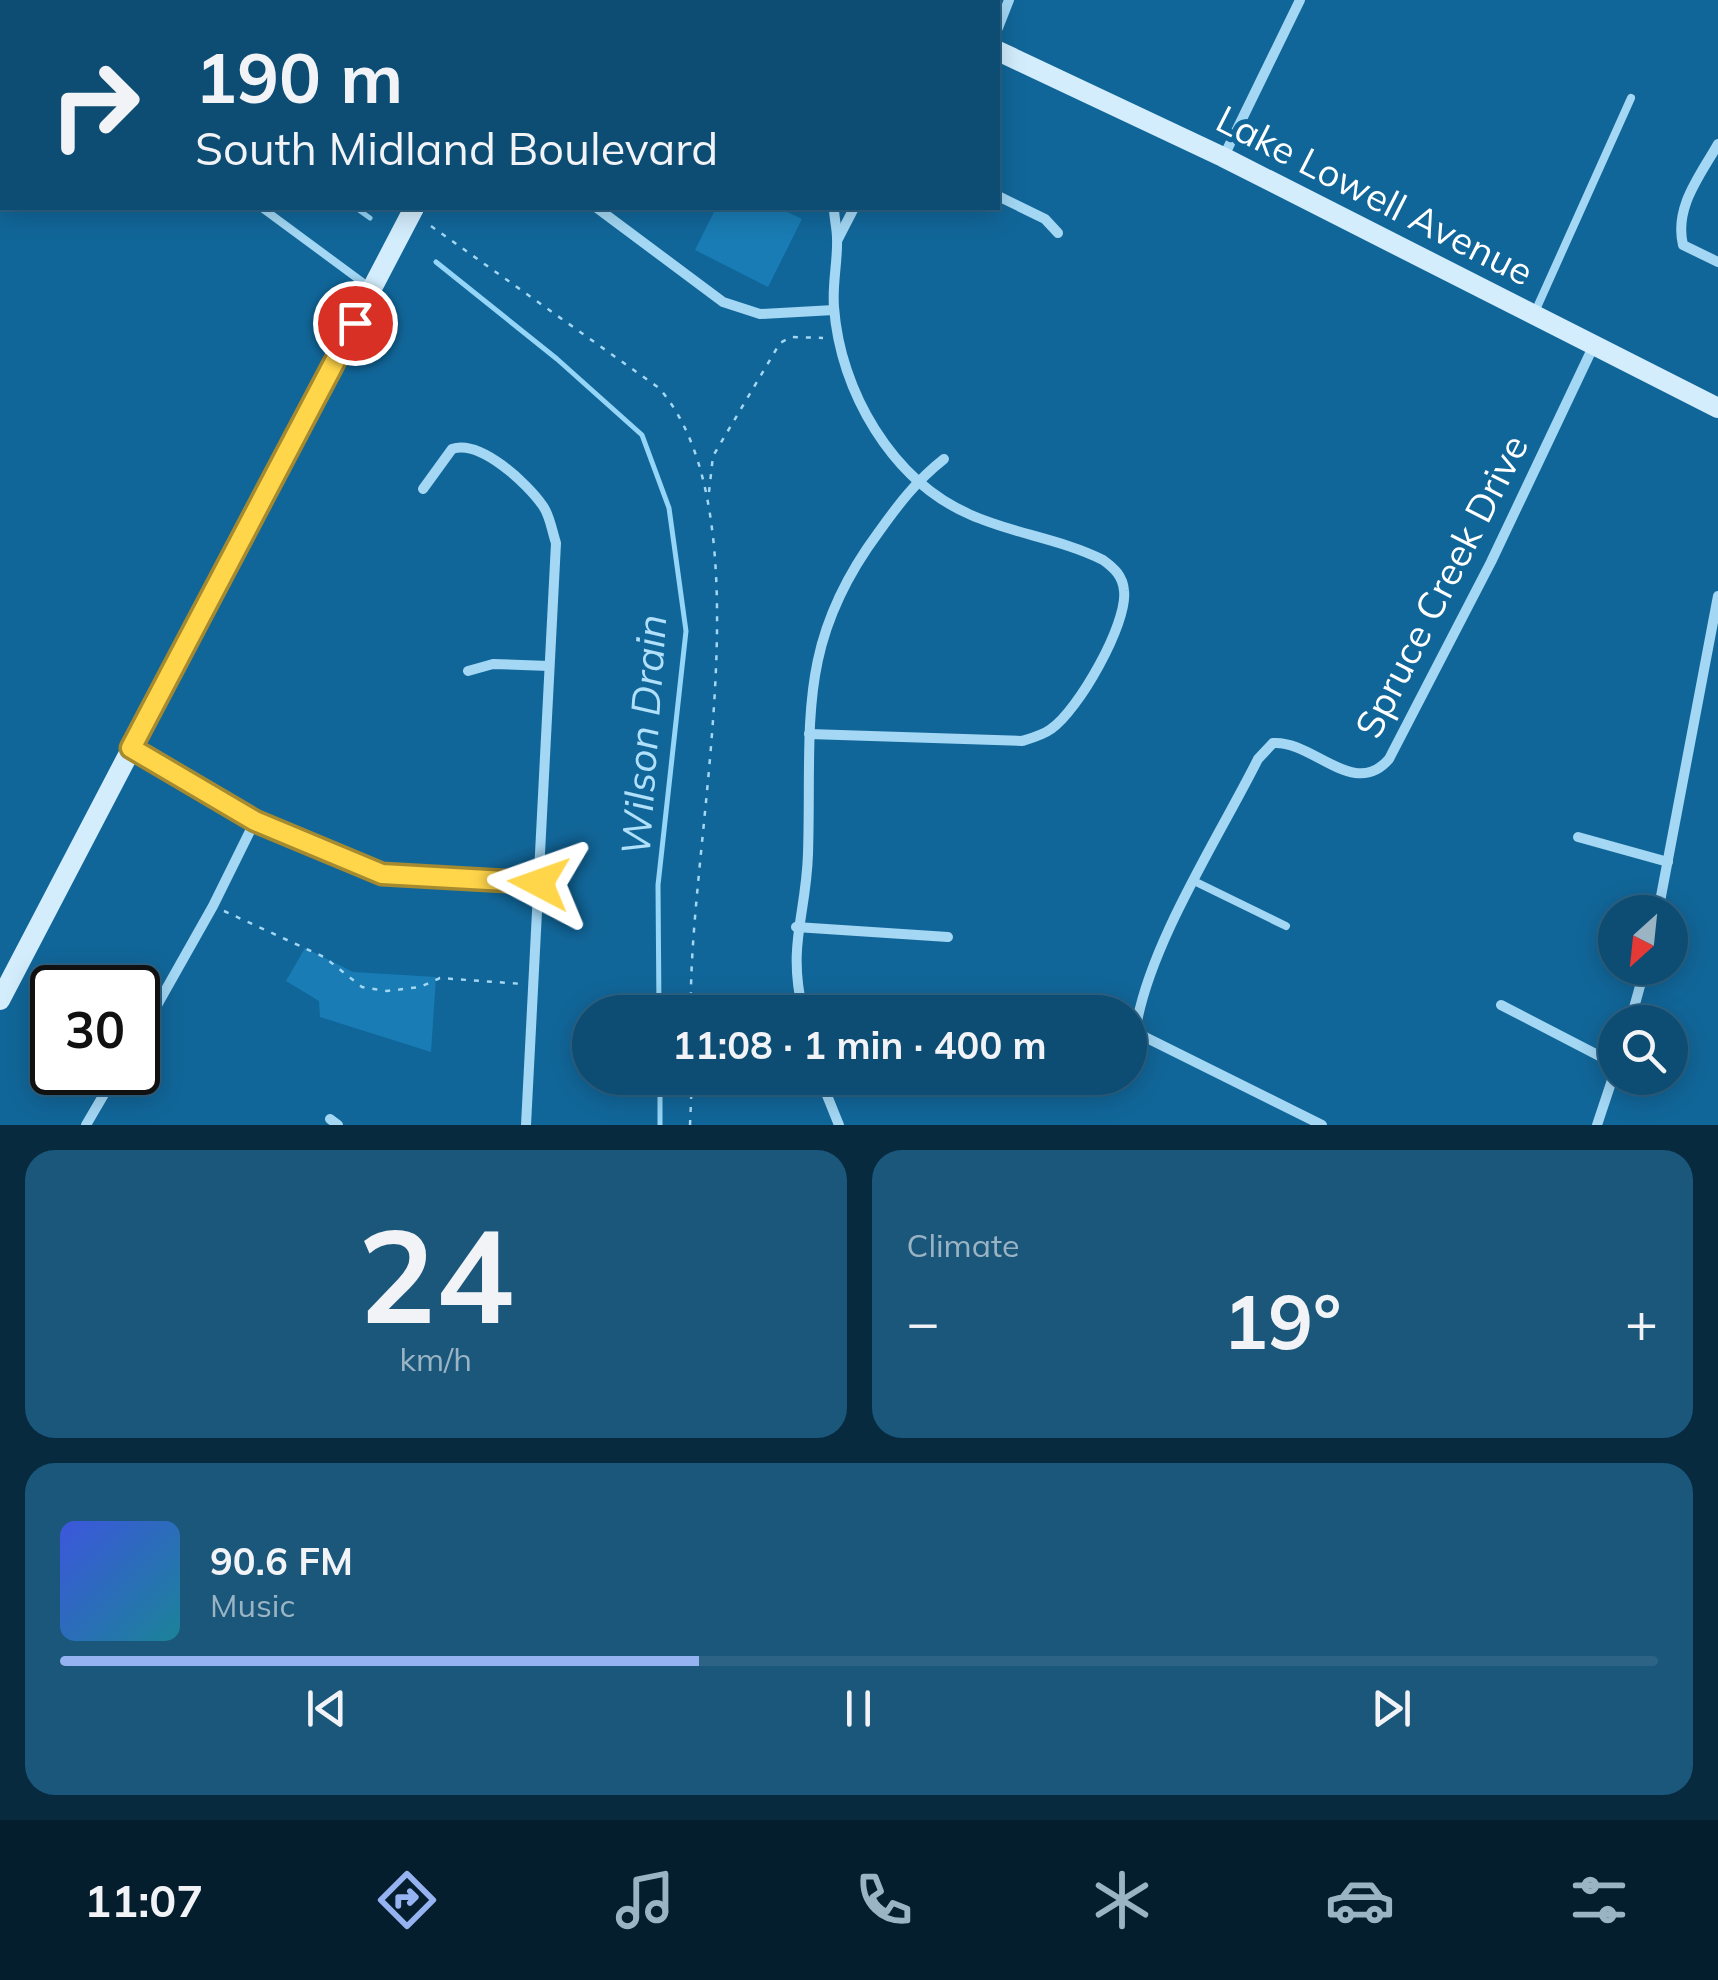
<!DOCTYPE html>
<meta charset="utf-8">
<style>
body{margin:0;font-family:Mulish,sans-serif;background:#1b567b;color:#f1f3f6;height:100vh;display:flex;flex-direction:column;font-size:38px;white-space:nowrap}
*{box-sizing:border-box;margin:0}
p{font-size:32px;color:#9ab4c4}
.icon{flex:none;width:55px;height:55px;fill:none;stroke:currentColor;stroke-width:2;stroke-linecap:round;stroke-linejoin:round}
.map{position:relative;height:1125px;overflow:hidden}
.drawer{display:flex;flex-direction:column;gap:25px;padding:25px;background:#072a3f;flex:1}
.drawer>*{flex:none}
.guide{position:absolute;left:0px;top:0px;width:1000px;height:210px;box-shadow:0 5px 25px #0003,0 0 0 2px #2d6385;background:#0d4c73;color:#f1f3f6;overflow:hidden}
.needle{width:65px;rotate:207deg}
.tools{position:absolute;left:1598px;top:895px;display:grid;gap:20px}
.tools a{display:grid;place-items:center;width:90px;height:90px;border-radius:50%;background:#0d4c73;box-shadow:0 5px 25px #0003,0 0 0 2px #2d6385;font-size:50px}
.speed{position:absolute;left:30px;top:965px;display:flex;gap:20px;font-size:50px;font-weight:700;text-align:center}
.speed>*{display:grid;place-content:center;width:130px;height:130px;border-radius:50%;background:#0d4c73;box-shadow:0 5px 25px #0003,0 0 0 2px #2d6385;line-height:1}
.speed .limit{border:5px solid #111;border-radius:15px;background:#fff;color:#111}
.pin{position:absolute;display:grid;place-items:center;width:85px;height:85px;color:#fff;margin:-42px;border:5px solid #fff;border-radius:50%;box-shadow:0 2px 10px #0007}
.me{position:absolute;width:110px;margin:-55px;rotate:274deg;stroke-linejoin:round;filter:drop-shadow(0 0 8px #0008)}
.turn{display:flex;align-items:center;gap:35px;height:210px;padding:0 30px;font-size:45px}
.turn .icon{width:130px;height:130px;stroke-width:2.5}
.turn b{display:block;font-size:70px;line-height:85px}
.big{font-size:75px;font-weight:700;line-height:1.1}
.drawer .tile{flex:1;display:flex;flex-direction:column;justify-content:center;gap:15px;min-width:0;padding:0 35px;border-radius:30px;background:#1b567b}
.drawer .dial{align-items:center;gap:0}
.dial b{font-size:130px;line-height:1}
.song{display:flex;align-items:center;gap:30px}
.cover{width:120px;height:120px;border-radius:15px;background:linear-gradient(135deg,hsl(230 70% 55%),hsl(190 70% 35%))}
.played{height:10px;border-radius:5px;background:linear-gradient(90deg,#95b2f1 40%,#2d6385 40%)}
.keys{display:flex;justify-content:space-around;direction:ltr}
.heat{display:flex;justify-content:space-between;align-items:center;font-size:55px;direction:ltr}
.drawer .tiles{flex:1;display:grid;gap:25px;grid-template-columns:1fr 1fr}
.tile:last-child{grid-column:span 2}
.trip{position:absolute;left:572px;top:995px;width:575px;height:100px;border-radius:50px;background:#0d4c73;box-shadow:0 5px 25px #0003,0 0 0 2px #2d6385;font-weight:700;line-height:100px;text-align:center}
.tab-bar{display:flex;height:160px;justify-content:space-around;align-items:center;background:#051e2e;color:#9ab4c4}
.tab-bar .icon{width:70px;height:70px}
.tab-bar .active{color:#95b2f1}
.tab-bar b{font-size:45px;color:#f1f3f6}
.map>svg:first-child{display:block}
.green{fill:#197cb4}
.lines{fill:none;stroke-linecap:round;stroke-linejoin:round}
.stream{stroke:#95d5f7;stroke-width:5}
.path{stroke:#a3d7f4;stroke-width:2.5;stroke-dasharray:5 8;stroke-linecap:butt}
.lane{stroke:#a3d7f4;stroke-width:8}
.street{stroke:#a3d7f4;stroke-width:10}
.secondary{stroke:#d3edfd;stroke-width:20}
.route-casing{stroke:#a68a30;stroke-width:25}
.route{stroke:#ffd54a;stroke-width:18}
.labels{text-anchor:middle;dominant-baseline:central;stroke-width:10;stroke-linejoin:round;paint-order:stroke}
.street-label{font-size:38px;fill:#fff;stroke:#169}
.water-label{font-size:40px;font-style:italic;fill:#b0e0fa;stroke:#169}
</style>
<div class="map">
<svg width="1718" height="1125" viewBox="0 0 1718 1125">
<rect width="100%" height="100%" fill="#169"/>
<g class="green">
<polygon points="716,208 779,208 802,219 768,287 695,250"/>
<polygon points="305,948 353,972 436,977 431,1052 320,1017 319,1001 286,981"/>
</g>
<g class="lines">
<g class="stream">
<polyline points="153,2 154,0"/>
<polyline points="356,208 370,218"/>
<polyline points="436,262 557,359 642,435 669,508 686,631 658,885 659,1012"/>
<polyline points="660,1078 660,1125"/>
</g>
<g class="path">
<polyline points="183,0 183,2"/>
<path d="M431 226 659 388C770 515 687 849 691 1012"/>
<polyline points="709,492 713,456 780,343 791,337 823,338"/>
<polyline points="224,911 324,957 362,987 387,991 420,987 440,978 523,984"/>
<polyline points="690,1125 692,1078"/>
</g>
<g class="lane">
<polyline points="295,2 297,0"/>
<polyline points="262,208 369,287"/>
<polyline points="1534,314 1631,98"/>
<polyline points="1196,882 1286,926"/>
</g>
<g class="street">
<polyline points="998,28 1009,0"/>
<path d="M1718 144C1700 176 1674 207 1683 245L1718 262"/>
<polyline points="1224,156 1300,0"/>
<polyline points="998,196 1045,219 1058,233"/>
<polyline points="597,208 723,302 760,314 834,310"/>
<polyline points="838,239 854,208"/>
<path d="M423 489 452 449C480 439 527 483 543 506 550 516 552 531 556 543L526 1125"/>
<polyline points="468,671 493,664 549,666"/>
<path d="M809 734 1022 741C1032 738 1043 735 1051 729 1078 711 1128 623 1124 591 1123 576 1114 568 1103 560 1061 539 1014 534 971 515 892 481 840 391 834 307 832 283 838 261 837 238 837 228 834 218 834 208"/>
<polyline points="132,748 255,821 383,873 539,883"/>
<polyline points="1578,837 1668,862"/>
<polyline points="1658,912 1718,596"/>
<polyline points="796,927 948,937"/>
<polyline points="1501,1005 1615,1064"/>
<path d="M803 1012C787 944 806 917 808 854 812 723 795 645 878 533 898 505 916 481 944 459"/>
<polyline points="1630,1022 1645,968"/>
<polyline points="138,1039 213,906 255,821"/>
<polyline points="820,1078 839,1125"/>
<polyline points="330,1119 338,1125"/>
<polyline points="86,1125 117,1072"/>
<path d="M1322 1125 1145 1037 1136 1027C1150 943 1219 837 1258 759L1273 743C1313 740 1354 800 1389 759L1491 562 1594 345"/>
<polyline points="1597,1125 1615,1071"/>
</g>
<g class="secondary">
<polyline points="899,0 904,2"/>
<polyline points="521,2 523,0"/>
<polyline points="998,51 1223,157 1718,408"/>
<polyline points="0,1000 414,208"/>
</g>
</g>
<g class="lines">
<defs>
<polyline id="route" points="355,323 131,748 255,821 382,874 539,883"/>
</defs>
<use href="#route" class="route-casing"/>
<use href="#route" class="route"/>
</g>
<g class="labels">
<g class="street-label">
<text transform="translate(1375 195) rotate(27)">Lake Lowell Avenue</text>
<text transform="translate(1441 586) rotate(-63)">Spruce Creek Drive</text>
</g>
<g class="water-label">
<text transform="translate(643 735) rotate(-86)">Wilson Drain</text>
</g>
</g>
</svg>
<div class="tools">
<a><svg class="needle" viewBox="-14 -14 28 28"><path d="M0-13l5 13h-10z" fill="#e53935"/><path d="M0 13l5-13h-10z" fill="#9ab4c4"/></svg></a>
<a><svg class="icon" aria-label="search" viewBox="0 0 24 24"><circle cx="10" cy="10" r="6"/><path d="M15 15l6 6"/></svg></a>
</div>
<div class="speed"><div class="limit">30</div></div>
<div class="pin" style="left:355px;top:323px;background:#d93025"><svg class="icon" aria-label="arrive" viewBox="0 0 24 24"><path d="M6 21V4h12l-3 4 3 4H6"/></svg></div>
<svg class="me" style="left:539px;top:883px" viewBox="-20 -20 40 40"><path d="M0-17L14 15 0 8-14 15z" fill="#ffd54a" stroke="#fff" stroke-width="4"/></svg>
<div class="trip">11:08 · 1 min · 400 m</div>
<div class="guide">
<div class="turn"><svg class="icon" aria-label="right" viewBox="0 0 24 24"><path d="M7 20v-9h11M14 6l5 5-5 5"/></svg><div><b>190 m</b>South Midland Boulevard</div></div>
</div>
</div>
<section class="drawer">
<div class="tiles">
<div class="tile dial"><b>24</b><p>km/h</p></div>
<div class="tile"><p>Climate</p>
<div class="heat"><a>−</a><b class="big">19°</b><a>+</a></div>
</div>
<div class="tile">
<div class="song"><i class="cover"></i><div><b>90.6 FM</b><p>Music</p></div></div>
<div class="played"></div>
<div class="keys"><svg class="icon" aria-label="previous" viewBox="0 0 24 24"><path d="M18 5L8 12l10 7zM5 5v14"/></svg><svg class="icon" aria-label="pause" viewBox="0 0 24 24"><path d="M8 5v14M16 5v14"/></svg><svg class="icon" aria-label="next" viewBox="0 0 24 24"><path d="M6 5l10 7-10 7zM19 5v14"/></svg></div>
</div>
</div>
</section>
<nav class="tab-bar">
<b>11:07</b>
<svg class="icon active" aria-label="directions" viewBox="0 0 24 24"><path d="M12 3l9 9-9 9-9-9zM9 14v-3h6M13 9l2 2-2 2"/></svg>
<svg class="icon" aria-label="music" viewBox="0 0 24 24"><path d="M9 18V5l10-2v13"/><circle cx="6" cy="18" r="3"/><circle cx="16" cy="16" r="3"/></svg>
<svg class="icon" aria-label="phone" viewBox="0 0 24 24"><path d="M5 4h4l2 5-3 2q2 4 5 5l2-3 5 2v4C11 20 4 13 5 4z"/></svg>
<svg class="icon" aria-label="climate" viewBox="0 0 24 24"><path d="M12 3v18M4 7l16 10M4 17L20 7"/></svg>
<svg class="icon" aria-label="car" viewBox="0 0 24 24"><path d="M5 17H2v-5l4-1 3-4h7l3 4 3 1v5h-3M9 17h6M6 11h13"/><circle cx="7" cy="17" r="2"/><circle cx="17" cy="17" r="2"/></svg>
<svg class="icon" aria-label="filters" viewBox="0 0 24 24"><path d="M4 7h16M4 17h16"/><circle cx="9" cy="7" r="2"/><circle cx="15" cy="17" r="2"/></svg>
</nav>
